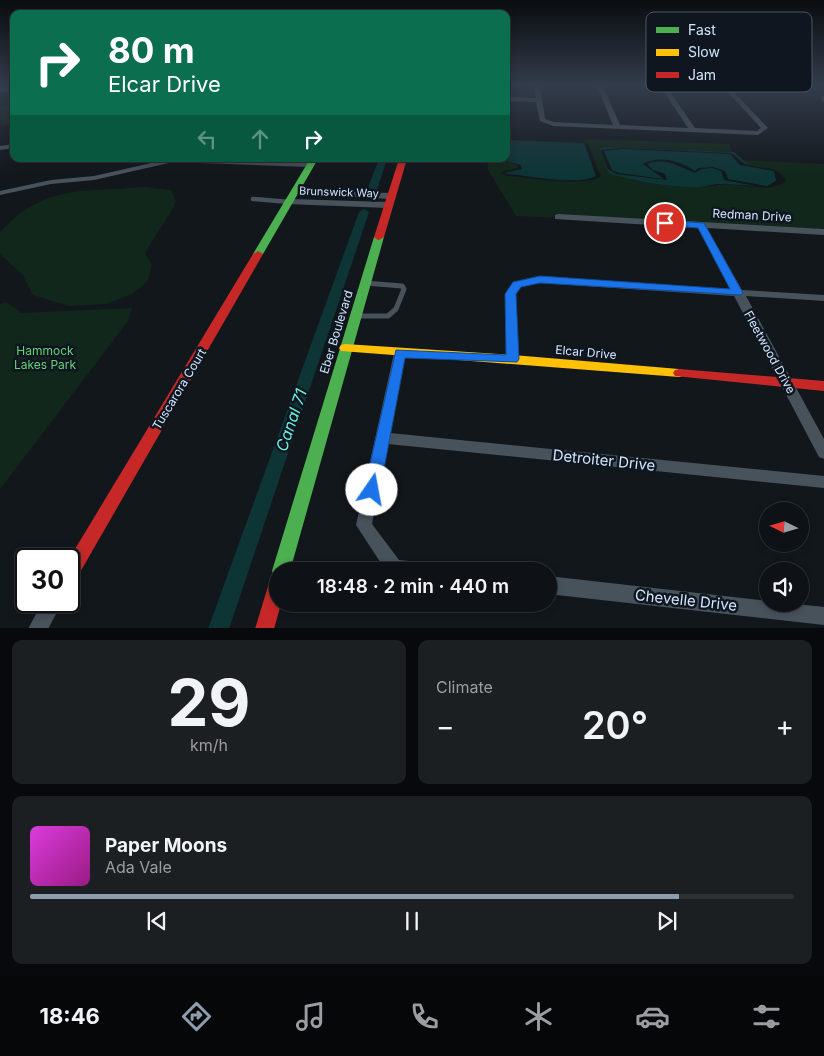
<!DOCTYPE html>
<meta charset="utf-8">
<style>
body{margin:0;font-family:Inter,sans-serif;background:#1c1f22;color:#f1f3f6;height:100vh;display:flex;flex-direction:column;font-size:19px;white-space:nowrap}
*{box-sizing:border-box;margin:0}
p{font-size:16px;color:#9b9da0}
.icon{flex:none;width:28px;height:28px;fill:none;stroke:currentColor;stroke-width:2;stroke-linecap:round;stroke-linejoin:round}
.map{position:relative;height:628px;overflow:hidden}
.side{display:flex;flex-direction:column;gap:12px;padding:12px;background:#08090c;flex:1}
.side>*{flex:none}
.guide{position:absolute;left:10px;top:10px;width:500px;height:152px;border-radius:10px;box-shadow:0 2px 8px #0003,0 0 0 1px #2e3134;background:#0b6e4f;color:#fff;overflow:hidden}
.needle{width:32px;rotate:275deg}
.tools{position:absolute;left:759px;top:502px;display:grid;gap:10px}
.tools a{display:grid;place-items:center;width:50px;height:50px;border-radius:50%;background:#0e1115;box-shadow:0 2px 8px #0003,0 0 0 1px #2e3134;font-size:25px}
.speed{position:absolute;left:15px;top:548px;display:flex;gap:10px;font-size:25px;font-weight:700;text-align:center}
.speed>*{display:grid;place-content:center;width:65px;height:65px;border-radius:50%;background:#0e1115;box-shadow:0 2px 8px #0003,0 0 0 1px #2e3134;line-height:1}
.speed .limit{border:2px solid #111;border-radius:8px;background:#fff;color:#111}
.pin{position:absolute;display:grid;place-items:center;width:42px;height:42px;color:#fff;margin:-21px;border:2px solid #fff;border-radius:50%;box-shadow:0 1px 5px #0007}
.me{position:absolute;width:55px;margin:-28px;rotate:12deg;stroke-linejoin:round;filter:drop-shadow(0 0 4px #0008)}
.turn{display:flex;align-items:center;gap:18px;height:105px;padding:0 15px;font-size:22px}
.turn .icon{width:65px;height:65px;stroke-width:2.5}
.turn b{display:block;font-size:35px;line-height:42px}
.lanes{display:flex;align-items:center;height:48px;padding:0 15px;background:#0003;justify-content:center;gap:25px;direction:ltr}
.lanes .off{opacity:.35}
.big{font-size:38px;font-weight:600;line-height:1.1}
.side .card{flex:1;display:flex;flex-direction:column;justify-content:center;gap:8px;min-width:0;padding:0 18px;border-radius:10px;background:#1c1f22}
.side .dial{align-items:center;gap:0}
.dial b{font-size:65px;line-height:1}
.song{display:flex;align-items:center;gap:15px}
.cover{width:60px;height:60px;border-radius:8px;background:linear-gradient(135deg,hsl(300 70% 55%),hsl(310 70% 35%))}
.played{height:5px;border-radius:2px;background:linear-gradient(90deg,#8e9dad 85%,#2e3134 85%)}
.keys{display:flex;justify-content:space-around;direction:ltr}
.heat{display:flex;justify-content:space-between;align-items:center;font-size:28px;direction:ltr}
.side .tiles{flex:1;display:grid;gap:12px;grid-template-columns:1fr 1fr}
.card:last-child{grid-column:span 2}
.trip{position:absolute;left:269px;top:562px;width:288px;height:50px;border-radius:25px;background:#0e1115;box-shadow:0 2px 8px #0003,0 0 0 1px #2e3134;font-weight:600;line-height:50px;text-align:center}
.tabs{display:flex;height:80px;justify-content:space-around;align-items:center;background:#060708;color:#9b9da0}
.tabs .icon{width:35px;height:35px}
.tabs .on{color:#8e9dad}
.tabs b{font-size:22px;color:#f1f3f6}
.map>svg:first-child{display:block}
.green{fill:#12271b}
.water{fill:#0e3536}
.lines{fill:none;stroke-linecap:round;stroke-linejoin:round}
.canal{fill:#0e3536;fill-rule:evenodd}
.lane-far1{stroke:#48525b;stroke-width:4.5}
.lane{stroke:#48525b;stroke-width:5}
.street{fill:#48525b;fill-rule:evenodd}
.fast{fill:#4caf50;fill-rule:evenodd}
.slow{fill:#ffc107;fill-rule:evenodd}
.jam{fill:#c62828;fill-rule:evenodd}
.route{fill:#1a73e8;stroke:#114b97}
.labels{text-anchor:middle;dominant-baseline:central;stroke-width:5;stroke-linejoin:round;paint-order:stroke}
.far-street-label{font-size:11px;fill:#d1e5fb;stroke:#0f161f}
.street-label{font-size:12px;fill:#d1e5fb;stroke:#0f161f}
.park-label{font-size:12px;fill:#64d476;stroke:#0f161f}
.near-street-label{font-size:15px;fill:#d1e5fb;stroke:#0f161f}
.near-water-label{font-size:16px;font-style:italic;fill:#69f1df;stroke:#0f161f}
.key{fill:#0f161f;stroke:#495461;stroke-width:1}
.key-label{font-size:14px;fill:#d1e5fb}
</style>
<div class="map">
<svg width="824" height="629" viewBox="0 0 824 629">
<rect width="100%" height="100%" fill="#12171c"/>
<g class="green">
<polygon points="14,102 14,123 2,125 0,108"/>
<path d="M594 139 729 144 732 152 604 147 599 148 609 174C636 181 665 187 693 187 706 188 718 184 731 185 748 185 773 193 786 181 775 160 756 174 742 160L824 164V229L516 216 487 168 490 159H498L517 165 518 168 501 172 506 176C526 177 586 188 601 176 595 165 593 154 588 144L581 141Z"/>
<path d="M143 187 171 190 176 201C168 220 154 235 145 254L152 265 147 282 132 294 106 304 69 306 33 295 23 275 0 254V233C42 184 86 192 143 187Z"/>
<polygon points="6,302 22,313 132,308 128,321 0,489 0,304"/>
</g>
<g class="water">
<path d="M506 140 584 143 596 176C578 186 530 176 508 174L505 173 522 169 521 165 503 160 506 159Z"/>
<path d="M604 147 734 152 749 165C740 164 738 155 729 153L621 148 600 150 608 169 616 174 667 180 665 174 653 170 647 164C665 156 679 167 695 173L702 169 713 168 721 171 724 180 755 186C743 185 729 184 716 184 709 185 702 188 694 187 665 187 636 181 609 174L599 148Z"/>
<path d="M622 149 730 154 740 165 774 171 776 181 767 186 728 179 725 171 713 167 698 168 695 171C680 161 659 155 643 164L664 179 619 173 612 170 604 151Z"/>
</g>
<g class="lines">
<g class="canal">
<polygon points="379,159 387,159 377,190 375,192 369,192 367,190"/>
<polygon points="364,209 369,212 229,629 208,629 359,212"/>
</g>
<polyline class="lane-far1" points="253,199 290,202"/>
<polyline class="lane" points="354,316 388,316 396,309 404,289 402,286 365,283"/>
<g class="street">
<polygon points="14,86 14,89 0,92 0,88"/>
<polygon points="534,86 540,86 545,119 554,122 613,125 597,86 603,86 620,125 688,128 660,86 666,86 695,128 757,131 761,128 722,86 728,86 768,128 758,135 553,126 540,121 536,102 506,101 506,97 536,98"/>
<polygon points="824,95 824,102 821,100 821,97"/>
<polygon points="14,144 14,148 0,150 0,146"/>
<polygon points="169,159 310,163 314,165 310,167 173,162 94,180 51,184 0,195 0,191 51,180 94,176"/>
<polygon points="292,190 391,193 395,196 391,199 295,194 291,192"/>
<polygon points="290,199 388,202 392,205 388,208 287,204 287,200"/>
<polygon points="558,214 824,229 824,235 707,228 742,290 824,295 824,301 746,296 824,439 824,459 819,457 734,296 540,283 521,287 515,294 519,359 517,362 509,362 507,359 505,294 513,282 540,277 731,289 698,228 555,219 555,215"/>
<polygon points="400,349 406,353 390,433 824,476 824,488 388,444 372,524 399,560 428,563 434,565 437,571 386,571 356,525 394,353"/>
<polygon points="548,576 768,601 768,604 797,604 824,607 824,625 548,594"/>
<polygon points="43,601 63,601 48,629 28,629"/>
</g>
<g class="fast">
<polygon points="310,159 318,159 263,254 261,256 255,256 253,254"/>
<polygon points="379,234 384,237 290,571 278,571 278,578 275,577 272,571 374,237"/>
</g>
<polygon class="slow" points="345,344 513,355 679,369 683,370 685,373 683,376 679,377 341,351 339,348 341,345"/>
<g class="jam">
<polygon points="399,159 407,159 384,237 379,240 376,239 374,237"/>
<polygon points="258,251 263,254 75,581 69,583 69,559 253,254"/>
<polygon points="679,369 824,381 824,391 675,376 673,373 675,370"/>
<polygon points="278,575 278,604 281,604 274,629 255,629 269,583 272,577"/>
</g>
</g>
<linearGradient id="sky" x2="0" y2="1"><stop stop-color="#0a0d0f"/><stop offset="0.49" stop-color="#333c4b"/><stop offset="1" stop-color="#333c4b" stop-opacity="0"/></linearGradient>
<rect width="824" height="174" fill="url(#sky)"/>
<polygon class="route" points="665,220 704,223 743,293 741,295 540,283 521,287 516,294 519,359 517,362 405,358 380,490 378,495 372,497 367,495 364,490 396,350 506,355 505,294 513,282 540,276 730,289 698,228 662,225 662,221"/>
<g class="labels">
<g class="far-street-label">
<text transform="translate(339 192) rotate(2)">Brunswick Way</text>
</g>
<g class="street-label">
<text transform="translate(752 215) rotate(3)">Redman Drive</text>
<text transform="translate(336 332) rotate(-73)">Eber Boulevard</text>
<text transform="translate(586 352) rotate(5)">Elcar Drive</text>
<text transform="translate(770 352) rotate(61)">Fleetwood Drive</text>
<text transform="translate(179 389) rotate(-59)">Tuscarora Court</text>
</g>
<g class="park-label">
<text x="45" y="350">Hammock<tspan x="45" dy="14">Lakes Park</tspan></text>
</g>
<g class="near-street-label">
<text transform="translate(604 460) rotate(6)">Detroiter Drive</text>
<text transform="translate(686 600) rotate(6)">Chevelle Drive</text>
</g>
<g class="near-water-label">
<text transform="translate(291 420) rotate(-71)">Canal 71</text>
</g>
</g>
<rect x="646" y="12" width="166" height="80" rx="8" class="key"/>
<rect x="656" y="27" width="23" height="6" fill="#4caf50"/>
<rect x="656" y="49" width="23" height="7" fill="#ffc107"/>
<rect x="656" y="72" width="23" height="6" fill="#c62828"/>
<g class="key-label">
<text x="688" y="35">Fast</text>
<text x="688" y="57">Slow</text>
<text x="688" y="80">Jam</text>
</g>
</svg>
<div class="tools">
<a><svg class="needle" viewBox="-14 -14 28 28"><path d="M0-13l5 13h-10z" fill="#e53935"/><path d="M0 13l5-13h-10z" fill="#9b9da0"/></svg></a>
<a><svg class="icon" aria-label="sound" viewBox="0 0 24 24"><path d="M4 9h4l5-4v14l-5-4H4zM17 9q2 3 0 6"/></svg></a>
</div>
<div class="speed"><div class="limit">30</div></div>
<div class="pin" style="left:665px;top:223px;background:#d93025"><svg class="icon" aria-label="arrive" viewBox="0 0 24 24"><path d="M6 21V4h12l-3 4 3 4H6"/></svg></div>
<svg class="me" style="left:372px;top:490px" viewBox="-20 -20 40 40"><circle r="19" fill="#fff"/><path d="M0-13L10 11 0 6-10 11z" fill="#1a73e8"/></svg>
<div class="trip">18:48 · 2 min · 440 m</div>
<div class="guide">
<div class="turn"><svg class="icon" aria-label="right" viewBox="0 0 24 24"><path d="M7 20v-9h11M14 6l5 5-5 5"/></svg><div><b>80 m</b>Elcar Drive</div></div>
<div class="lanes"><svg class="icon off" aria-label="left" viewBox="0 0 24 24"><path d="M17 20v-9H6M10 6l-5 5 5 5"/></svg><svg class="icon off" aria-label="ahead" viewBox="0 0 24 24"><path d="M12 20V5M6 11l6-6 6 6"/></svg><svg class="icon" aria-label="right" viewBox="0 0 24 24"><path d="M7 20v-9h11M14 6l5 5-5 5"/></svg></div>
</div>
</div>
<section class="side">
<div class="tiles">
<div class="card dial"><b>29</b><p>km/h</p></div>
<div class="card"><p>Climate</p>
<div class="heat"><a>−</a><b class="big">20°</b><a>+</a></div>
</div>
<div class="card">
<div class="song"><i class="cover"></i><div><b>Paper Moons</b><p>Ada Vale</p></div></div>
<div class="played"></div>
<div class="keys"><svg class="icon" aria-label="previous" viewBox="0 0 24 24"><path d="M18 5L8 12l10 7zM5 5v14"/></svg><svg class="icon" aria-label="pause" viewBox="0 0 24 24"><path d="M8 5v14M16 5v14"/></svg><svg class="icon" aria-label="next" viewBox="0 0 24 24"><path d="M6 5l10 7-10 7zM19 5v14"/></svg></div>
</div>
</div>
</section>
<nav class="tabs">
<b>18:46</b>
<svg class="icon on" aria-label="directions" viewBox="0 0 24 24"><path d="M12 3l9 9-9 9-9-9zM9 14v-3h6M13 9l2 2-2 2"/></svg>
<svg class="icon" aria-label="music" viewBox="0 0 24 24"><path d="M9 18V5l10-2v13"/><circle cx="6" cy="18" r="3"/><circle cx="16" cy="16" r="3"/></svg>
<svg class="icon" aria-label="phone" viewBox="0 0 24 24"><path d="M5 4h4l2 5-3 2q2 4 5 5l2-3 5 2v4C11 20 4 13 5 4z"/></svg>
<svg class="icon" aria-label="climate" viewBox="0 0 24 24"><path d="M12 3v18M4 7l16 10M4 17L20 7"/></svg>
<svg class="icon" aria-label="car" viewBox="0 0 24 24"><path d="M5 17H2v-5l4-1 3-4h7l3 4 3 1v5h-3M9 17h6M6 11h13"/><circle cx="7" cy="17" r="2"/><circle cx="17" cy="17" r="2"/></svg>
<svg class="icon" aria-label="filters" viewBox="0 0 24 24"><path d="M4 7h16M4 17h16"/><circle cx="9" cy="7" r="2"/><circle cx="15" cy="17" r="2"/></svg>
</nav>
